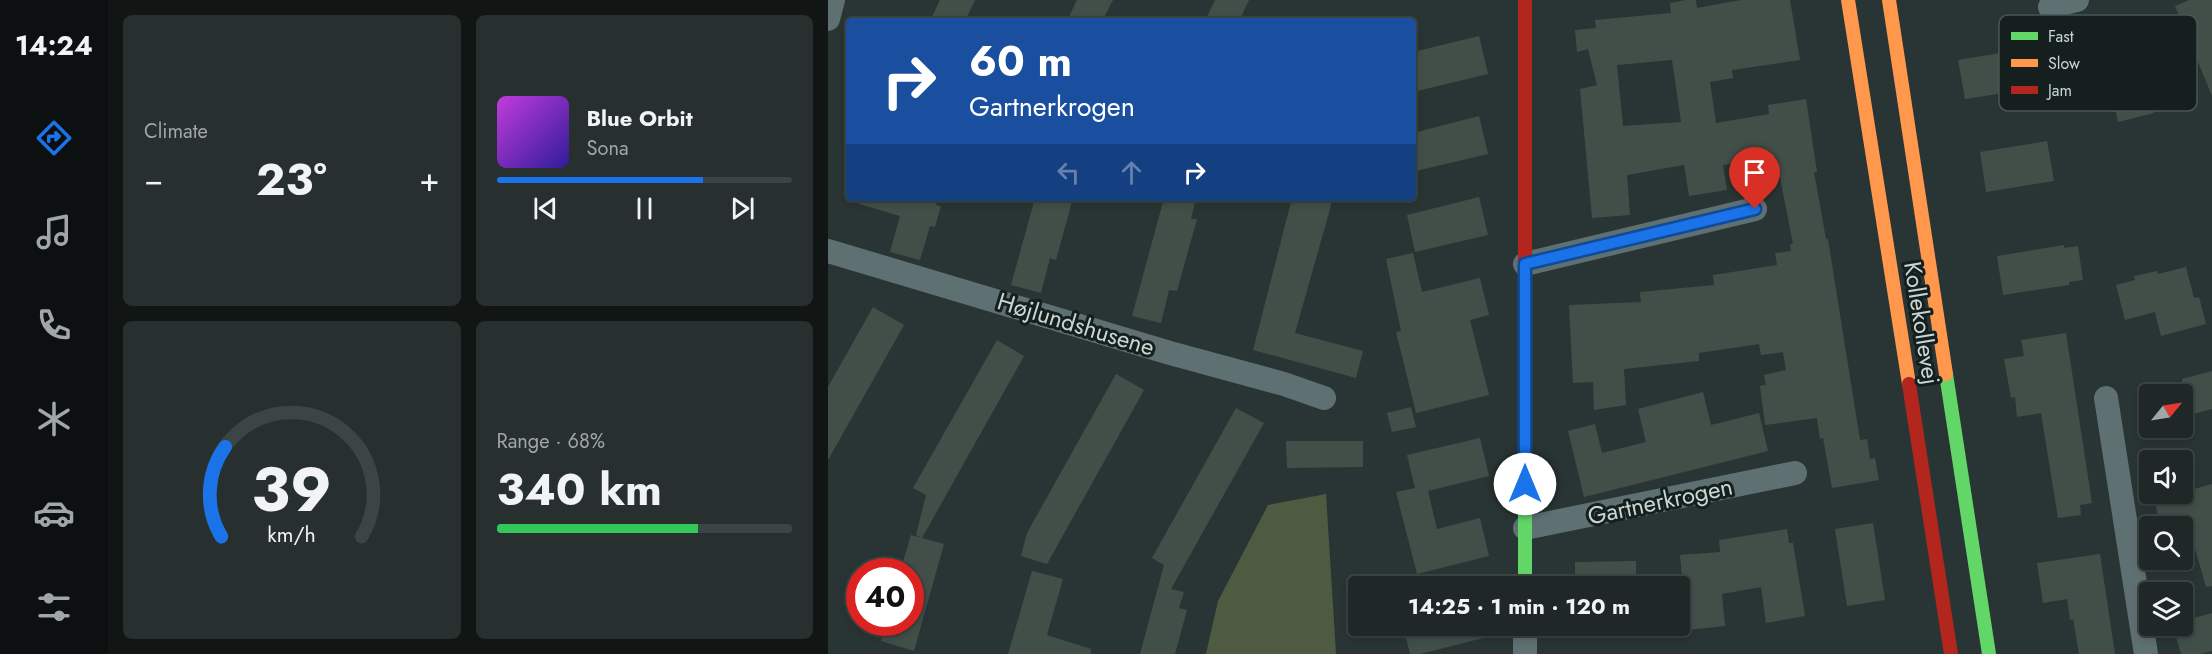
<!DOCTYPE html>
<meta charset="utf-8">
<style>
body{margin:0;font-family:Jost,sans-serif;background:#27302f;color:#f1f3f6;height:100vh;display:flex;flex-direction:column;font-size:22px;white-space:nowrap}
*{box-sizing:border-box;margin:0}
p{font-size:20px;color:#a1a6a7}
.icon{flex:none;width:33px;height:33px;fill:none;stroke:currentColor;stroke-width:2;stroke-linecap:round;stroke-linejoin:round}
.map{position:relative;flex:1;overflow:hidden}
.panel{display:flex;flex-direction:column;gap:15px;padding:15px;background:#111615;width:720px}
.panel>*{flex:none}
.hud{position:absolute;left:18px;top:18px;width:570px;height:183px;border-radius:6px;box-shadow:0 3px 9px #0003,0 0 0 2px #3c4444;background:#1a4fa0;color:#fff;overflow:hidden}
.needle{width:39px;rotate:60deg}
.fabs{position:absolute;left:1311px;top:384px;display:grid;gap:12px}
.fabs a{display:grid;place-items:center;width:54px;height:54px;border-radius:6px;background:#1f2827;box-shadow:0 3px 9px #0003,0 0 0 2px #3c4444;font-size:30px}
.speed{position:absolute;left:18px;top:558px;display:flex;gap:12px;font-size:30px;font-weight:700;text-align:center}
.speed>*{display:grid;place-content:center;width:78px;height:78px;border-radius:50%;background:#1f2827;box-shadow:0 3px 9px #0003,0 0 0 2px #3c4444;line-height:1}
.speed .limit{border:9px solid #d22;background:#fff;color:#111}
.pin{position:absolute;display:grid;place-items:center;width:51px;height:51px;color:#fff;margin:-62px -26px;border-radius:50% 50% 50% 0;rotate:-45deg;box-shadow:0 0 6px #0007}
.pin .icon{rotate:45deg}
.me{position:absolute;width:66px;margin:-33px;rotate:0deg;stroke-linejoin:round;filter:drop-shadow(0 0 4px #0008)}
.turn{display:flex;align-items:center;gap:21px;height:126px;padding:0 24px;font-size:27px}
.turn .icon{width:78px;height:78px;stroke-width:2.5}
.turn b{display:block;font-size:42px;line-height:51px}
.lanes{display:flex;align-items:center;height:57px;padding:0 24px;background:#0003;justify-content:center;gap:30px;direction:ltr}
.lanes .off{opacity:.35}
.big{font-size:45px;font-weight:700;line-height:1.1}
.panel .widget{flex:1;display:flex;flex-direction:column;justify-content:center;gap:9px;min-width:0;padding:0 21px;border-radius:9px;background:#27302f}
.panel .dial{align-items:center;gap:0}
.dial svg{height:156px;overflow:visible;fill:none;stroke:#3c4444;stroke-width:7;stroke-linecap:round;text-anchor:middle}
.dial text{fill:#f1f3f6;stroke:none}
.song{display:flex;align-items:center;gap:18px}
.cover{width:72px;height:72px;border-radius:9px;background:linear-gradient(135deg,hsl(290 70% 55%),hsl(250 70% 35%))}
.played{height:6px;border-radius:3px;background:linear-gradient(90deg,#1a73e8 70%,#3c4444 70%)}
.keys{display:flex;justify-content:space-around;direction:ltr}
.heat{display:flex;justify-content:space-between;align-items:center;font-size:33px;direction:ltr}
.charge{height:9px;border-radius:4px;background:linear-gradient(90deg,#34c759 68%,#3c4444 0)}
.panel .tiles{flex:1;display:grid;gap:15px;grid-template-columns:repeat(2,1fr)}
.trip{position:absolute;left:520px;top:576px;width:342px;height:60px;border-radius:6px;background:#1f2827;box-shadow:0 3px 9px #0003,0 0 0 2px #3c4444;font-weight:700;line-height:60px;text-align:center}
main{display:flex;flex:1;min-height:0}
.tab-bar{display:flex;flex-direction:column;width:108px;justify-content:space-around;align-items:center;background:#0c1010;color:#a1a6a7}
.tab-bar .icon{width:42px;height:42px}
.tab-bar .active{color:#1a73e8}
.tab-bar b{font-size:27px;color:#f1f3f6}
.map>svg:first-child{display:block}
.green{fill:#4e5b40}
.building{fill:#424f49;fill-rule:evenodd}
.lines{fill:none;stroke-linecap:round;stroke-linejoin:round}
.street{stroke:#5f7073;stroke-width:24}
.fast{stroke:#63d668;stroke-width:14}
.slow{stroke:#ff974d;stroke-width:14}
.jam{stroke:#b3261e;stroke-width:14}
.route-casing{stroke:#114b97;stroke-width:15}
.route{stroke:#1a73e8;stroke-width:10}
.labels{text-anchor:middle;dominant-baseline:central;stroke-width:6;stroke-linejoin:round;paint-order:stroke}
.street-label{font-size:24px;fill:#c9d7d4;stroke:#151f1e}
.key{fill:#151f1e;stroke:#4b5655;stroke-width:1.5}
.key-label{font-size:16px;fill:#c9d7d4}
</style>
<main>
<nav class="tab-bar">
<b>14:24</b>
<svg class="icon active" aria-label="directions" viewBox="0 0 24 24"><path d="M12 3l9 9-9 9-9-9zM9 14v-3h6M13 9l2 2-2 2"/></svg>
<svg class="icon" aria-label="music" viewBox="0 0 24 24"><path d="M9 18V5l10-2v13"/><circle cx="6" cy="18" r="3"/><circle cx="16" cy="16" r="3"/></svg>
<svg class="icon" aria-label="phone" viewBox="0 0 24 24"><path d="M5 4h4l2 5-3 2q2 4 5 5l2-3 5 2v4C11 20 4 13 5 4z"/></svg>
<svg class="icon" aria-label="climate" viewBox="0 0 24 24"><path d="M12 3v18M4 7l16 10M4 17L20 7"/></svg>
<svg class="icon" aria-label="car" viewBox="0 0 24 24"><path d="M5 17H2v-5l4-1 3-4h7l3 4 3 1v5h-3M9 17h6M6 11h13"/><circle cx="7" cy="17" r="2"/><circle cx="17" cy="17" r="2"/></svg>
<svg class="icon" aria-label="filters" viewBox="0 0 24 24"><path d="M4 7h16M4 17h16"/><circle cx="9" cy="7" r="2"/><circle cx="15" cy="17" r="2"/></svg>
</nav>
<section class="panel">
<div class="tiles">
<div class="widget"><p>Climate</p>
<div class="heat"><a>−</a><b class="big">23°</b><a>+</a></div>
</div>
<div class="widget">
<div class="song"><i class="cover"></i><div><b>Blue Orbit</b><p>Sona</p></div></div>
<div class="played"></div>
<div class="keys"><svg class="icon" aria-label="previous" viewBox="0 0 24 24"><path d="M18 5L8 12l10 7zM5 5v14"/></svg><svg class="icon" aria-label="pause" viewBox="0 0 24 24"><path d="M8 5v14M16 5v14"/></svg><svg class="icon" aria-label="next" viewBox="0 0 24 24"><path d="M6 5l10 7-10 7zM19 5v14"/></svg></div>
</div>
<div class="widget dial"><svg viewBox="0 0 100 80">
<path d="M14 69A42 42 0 1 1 86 69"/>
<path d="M14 69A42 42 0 0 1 16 23" stroke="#1a73e8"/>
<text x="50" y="56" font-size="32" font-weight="700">39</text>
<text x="50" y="72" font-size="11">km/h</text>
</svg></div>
<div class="widget"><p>Range · 68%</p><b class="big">340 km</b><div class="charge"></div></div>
</div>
</section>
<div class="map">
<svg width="1384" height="654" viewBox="0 0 1384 654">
<rect width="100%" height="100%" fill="#293534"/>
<polygon class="green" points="498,494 508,654 378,654 390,601 440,505"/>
<g class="building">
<polygon points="112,0 147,0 137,21 102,21"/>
<polygon points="249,0 285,0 274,21 239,21"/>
<polygon points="387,0 421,0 411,21 377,21"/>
<path d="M858 0H868L869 8 913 0H962L972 60 904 70 905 78 882 82 888 123 941 114 940 105 978 99 989 172H986L998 239H1000L1032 440 1039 439 1042 459 1047 458 1051 480 1004 488 995 438 992 439 989 418 937 425 932 386 938 385 936 375 958 370 955 352 933 355 931 344 871 353V361L796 369 798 405 766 410 765 382 745 383 741 305 813 302 812 292 886 285 885 275 949 265 947 253 963 251 962 244H965L948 157 895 165 899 190 861 196 856 165 799 175 802 215 764 218 752 89 769 85 760 49 749 52 747 30 768 28 767 20 843 13 842 3ZM844 60 853 122 795 126 789 65Z"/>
<polygon points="1361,0 1384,0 1384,96 1347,6"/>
<polygon points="1306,28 1326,113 1290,122 1271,36"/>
<polygon points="651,36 660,74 585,92 585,52"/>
<polygon points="1197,49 1203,89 1137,99 1130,60"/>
<polygon points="651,116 660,154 588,171 585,160 585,133"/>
<polygon points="1219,141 1226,181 1158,192 1152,152"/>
<polygon points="651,197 660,235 587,252 579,215"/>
<polygon points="32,198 109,198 108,205 113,206 107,227 102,226 92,260 62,252 72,216 31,204"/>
<polygon points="207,198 245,198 228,260 222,258 213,293 183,285"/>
<polygon points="336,198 368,198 363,219 369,219 349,291 341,290 333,323 304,316"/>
<polygon points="464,198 490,198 504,202 467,333 535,351 528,378 425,350"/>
<polygon points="1236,245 1236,248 1250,246 1255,280 1241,282 1241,285 1175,295 1169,256"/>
<polygon points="585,253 594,292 652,278 661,315 642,320 661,395 588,413 568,332 573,331 558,259"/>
<polygon points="1358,267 1366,298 1371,297 1378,324 1333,336 1327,312 1297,320 1288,285 1307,280 1306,276 1329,271 1330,274"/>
<polygon points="45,307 76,325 0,460 0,387"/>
<polygon points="1238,333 1264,503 1252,505 1253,515 1230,518 1213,413 1189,417 1187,397 1183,398 1176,359 1196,356 1193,340"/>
<polygon points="169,340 196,356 94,538 88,535 98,495 85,488"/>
<polygon points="1384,371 1384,409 1354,417 1354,379"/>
<polygon points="288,374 316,390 219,564 193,556 199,533"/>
<polygon points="875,392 883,425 931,413 940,451 756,497 740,431 767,424 774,453 818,442 810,409"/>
<polygon points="583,407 588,427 564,432 559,413"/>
<polygon points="408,408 436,423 343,589 356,592 351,608 359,610 347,654 312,654 336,565 324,558"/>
<polygon points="652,438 661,476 600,491 609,529 652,518 661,556 589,574 568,492 587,488 579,455"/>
<polygon points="458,441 535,441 535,467 459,468"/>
<polygon points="1384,484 1384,586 1378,587 1361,528 1354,530 1354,526 1333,526 1326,500"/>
<polygon points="1045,523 1057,600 1019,606 1007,529"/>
<polygon points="959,529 961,543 965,543 977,616 938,623 933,587 894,594 897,626 859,630 852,555 892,552 891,540"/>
<polygon points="83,535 116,544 86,651 53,641 58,622 82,622 82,572 72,572"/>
<polygon points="1272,554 1287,654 1251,654 1245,619 1242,620 1239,599 1215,603 1209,563"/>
<polygon points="808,561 808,586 769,586 769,583 747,583 747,562"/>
<polygon points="204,571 235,579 219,635 263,649 263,654 180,654"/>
<polygon points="1384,613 1384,651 1373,654 1353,654 1345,626 1354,626 1354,621"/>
<polygon points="575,626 674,626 675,633 592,654 582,654"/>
<rect x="769" y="626" width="39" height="9"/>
</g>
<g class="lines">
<g class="street">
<polyline points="1222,7 1249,0"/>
<polyline points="0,19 5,0"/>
<polyline points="0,251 342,353 456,384 496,398"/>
<polyline points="697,264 927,209"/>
<polyline points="1278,398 1318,654"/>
<polyline points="697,528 967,473"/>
<polyline points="697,626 697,654"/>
</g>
<g class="fast">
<polyline points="697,267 697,586"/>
<polyline points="1118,374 1161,654"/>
</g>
<g class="slow">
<polyline points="1020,0 1081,384"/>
<polyline points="1061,0 1118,374"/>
</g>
<g class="jam">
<polyline points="697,0 697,267"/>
<polyline points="1081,384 1123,654"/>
</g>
</g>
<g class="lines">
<defs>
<polyline id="route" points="697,484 697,264 927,209"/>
</defs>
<use href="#route" class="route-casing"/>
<use href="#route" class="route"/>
</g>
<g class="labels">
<g class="street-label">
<text transform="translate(1094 323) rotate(81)">Kollekollevej</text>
<text transform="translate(248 324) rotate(17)">Højlundshusene</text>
<text transform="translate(832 501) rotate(-12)">Gartnerkrogen</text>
</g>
</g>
<rect x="1171" y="15" width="198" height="96" rx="9" class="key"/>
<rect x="1183" y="32" width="27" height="8" fill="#63d668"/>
<rect x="1183" y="59" width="27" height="8" fill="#ff974d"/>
<rect x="1183" y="86" width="27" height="8" fill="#b3261e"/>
<g class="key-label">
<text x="1220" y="42">Fast</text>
<text x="1220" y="69">Slow</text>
<text x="1220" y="96">Jam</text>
</g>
</svg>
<div class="fabs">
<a><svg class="needle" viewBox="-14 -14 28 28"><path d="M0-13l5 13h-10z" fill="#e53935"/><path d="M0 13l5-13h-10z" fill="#a1a6a7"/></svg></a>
<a><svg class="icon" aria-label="sound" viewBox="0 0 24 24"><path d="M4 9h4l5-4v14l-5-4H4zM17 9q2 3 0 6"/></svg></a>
<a><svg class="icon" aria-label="search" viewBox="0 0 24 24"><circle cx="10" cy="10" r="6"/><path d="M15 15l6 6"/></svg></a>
<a><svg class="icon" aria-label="layers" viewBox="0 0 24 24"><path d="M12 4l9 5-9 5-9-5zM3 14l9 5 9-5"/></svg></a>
</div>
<div class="speed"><div class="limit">40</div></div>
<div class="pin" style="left:927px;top:209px;background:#d93025"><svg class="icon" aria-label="arrive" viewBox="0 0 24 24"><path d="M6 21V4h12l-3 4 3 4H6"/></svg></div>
<svg class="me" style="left:697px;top:484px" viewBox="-20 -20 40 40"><circle r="19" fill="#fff"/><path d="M0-13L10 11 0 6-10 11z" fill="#1a73e8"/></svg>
<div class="trip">14:25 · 1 min · 120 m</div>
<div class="hud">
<div class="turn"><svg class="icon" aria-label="right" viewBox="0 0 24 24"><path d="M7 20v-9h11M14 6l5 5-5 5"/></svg><div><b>60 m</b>Gartnerkrogen</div></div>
<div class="lanes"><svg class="icon off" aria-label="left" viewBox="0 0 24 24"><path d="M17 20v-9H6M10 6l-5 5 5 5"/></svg><svg class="icon off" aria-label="ahead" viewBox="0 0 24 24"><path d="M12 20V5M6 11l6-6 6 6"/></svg><svg class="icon" aria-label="right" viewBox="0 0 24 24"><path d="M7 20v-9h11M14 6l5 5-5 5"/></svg></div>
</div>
</div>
</main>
